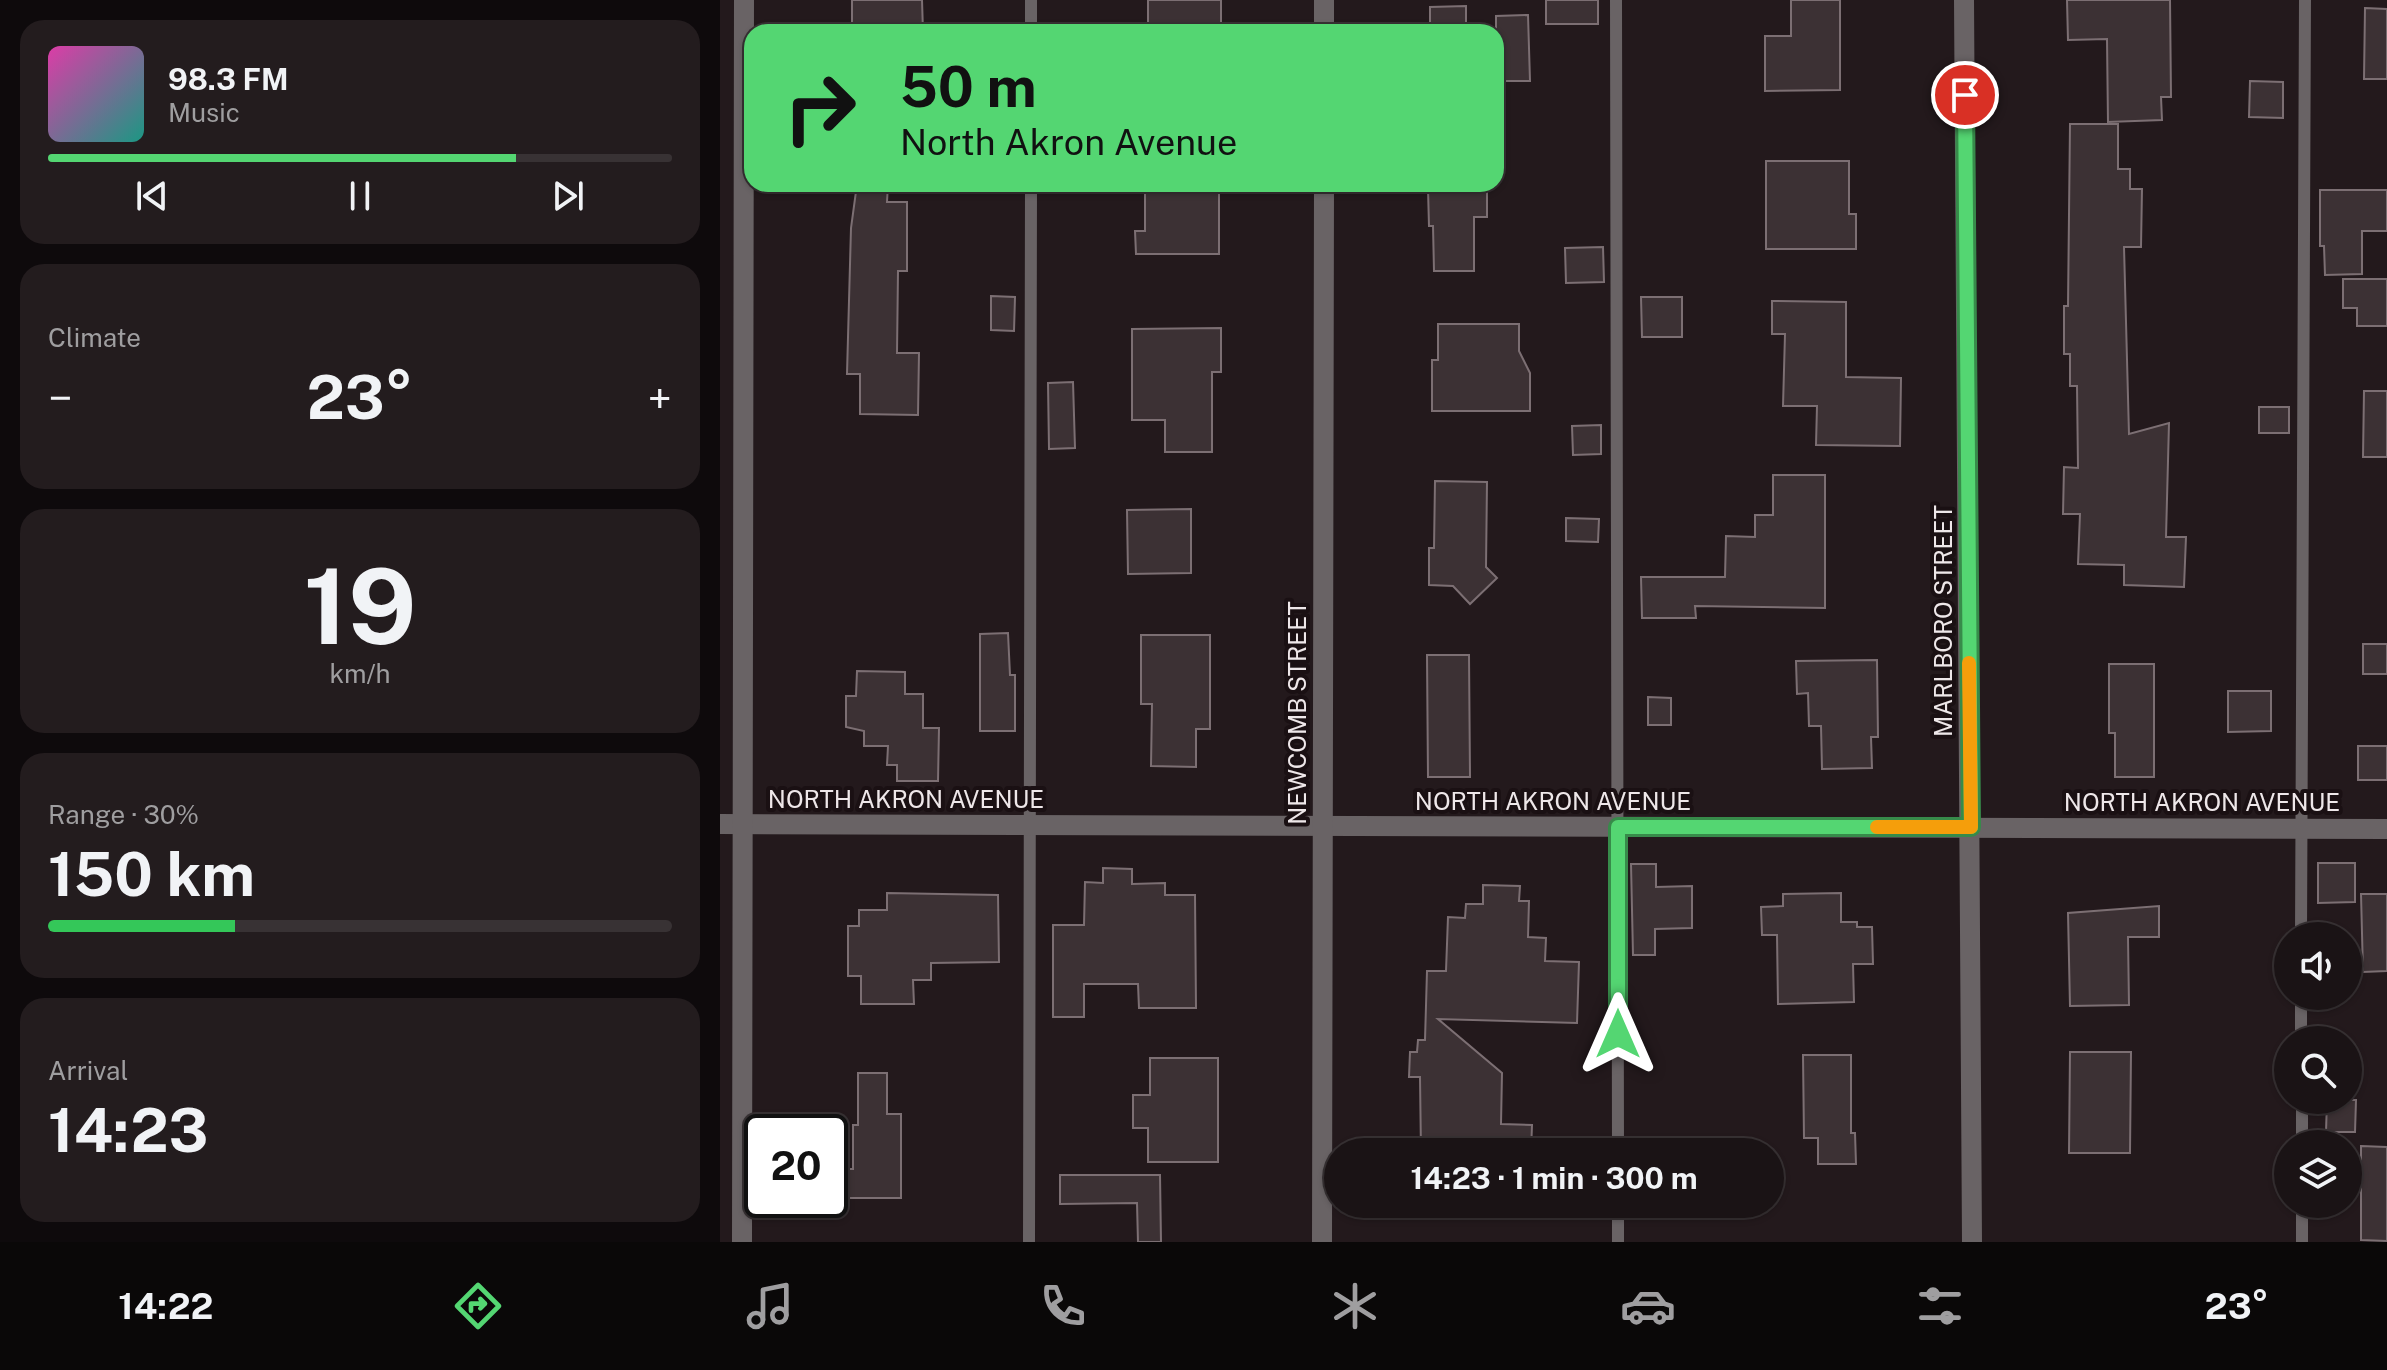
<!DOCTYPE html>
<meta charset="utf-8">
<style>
body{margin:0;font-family:"Public Sans",sans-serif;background:#231c1e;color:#f1f3f6;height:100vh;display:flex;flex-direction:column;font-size:30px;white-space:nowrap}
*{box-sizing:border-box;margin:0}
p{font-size:26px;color:#9f9ea0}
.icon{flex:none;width:44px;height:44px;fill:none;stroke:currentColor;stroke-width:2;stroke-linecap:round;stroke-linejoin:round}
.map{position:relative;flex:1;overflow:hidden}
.drawer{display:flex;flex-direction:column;gap:20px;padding:20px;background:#0e0a0c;width:720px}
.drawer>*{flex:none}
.banner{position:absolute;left:24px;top:24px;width:760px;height:168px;border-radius:24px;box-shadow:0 2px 6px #0004,0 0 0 2px #383234;background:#54d672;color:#111;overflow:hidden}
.controls{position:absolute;left:1554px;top:922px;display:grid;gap:16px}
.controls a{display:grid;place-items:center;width:88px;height:88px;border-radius:50%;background:#1a1315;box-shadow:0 2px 6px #0004,0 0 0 2px #383234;font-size:40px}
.speed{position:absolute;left:24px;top:1114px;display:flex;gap:16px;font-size:40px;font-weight:700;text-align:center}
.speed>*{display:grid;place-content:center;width:104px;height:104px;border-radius:50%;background:#1a1315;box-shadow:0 2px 6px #0004,0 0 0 2px #383234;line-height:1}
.speed .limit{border:4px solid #111;border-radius:12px;background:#fff;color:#111}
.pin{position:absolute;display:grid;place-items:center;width:68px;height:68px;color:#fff;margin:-34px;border:4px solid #fff;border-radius:50%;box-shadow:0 2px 8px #0007}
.me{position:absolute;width:88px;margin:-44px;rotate:0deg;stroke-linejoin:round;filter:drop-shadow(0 0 6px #0008)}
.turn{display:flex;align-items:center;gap:28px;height:168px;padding:0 24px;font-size:36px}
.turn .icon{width:104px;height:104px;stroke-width:2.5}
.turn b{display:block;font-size:56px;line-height:68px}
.big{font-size:60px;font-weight:700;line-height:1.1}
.drawer .card{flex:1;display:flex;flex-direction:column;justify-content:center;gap:12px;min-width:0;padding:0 28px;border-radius:24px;background:#231c1e}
.drawer .dial{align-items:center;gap:0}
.dial b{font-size:104px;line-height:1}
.song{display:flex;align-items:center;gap:24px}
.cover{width:96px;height:96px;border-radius:12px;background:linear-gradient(135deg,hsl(320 70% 55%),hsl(170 70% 35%))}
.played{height:8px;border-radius:4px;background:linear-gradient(90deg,#54d672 75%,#383234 75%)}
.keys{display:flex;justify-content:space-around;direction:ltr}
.heat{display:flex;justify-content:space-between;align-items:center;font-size:44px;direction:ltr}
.charge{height:12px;border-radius:6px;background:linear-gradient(90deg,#34c759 30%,#383234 0)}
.trip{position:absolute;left:604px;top:1138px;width:460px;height:80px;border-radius:40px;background:#1a1315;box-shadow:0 2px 6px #0004,0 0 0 2px #383234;font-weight:700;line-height:80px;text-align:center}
.tab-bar{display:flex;height:128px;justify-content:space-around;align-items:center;background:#0a0808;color:#9f9ea0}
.tab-bar .icon{width:56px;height:56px}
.tab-bar .on{color:#54d672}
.tab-bar b{font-size:36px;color:#f1f3f6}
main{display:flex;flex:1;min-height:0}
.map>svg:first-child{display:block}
.building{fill:#3c3134;stroke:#7c6f73;stroke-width:2}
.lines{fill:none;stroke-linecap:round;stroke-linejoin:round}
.lane{stroke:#696365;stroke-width:12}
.street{stroke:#696365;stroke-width:20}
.route-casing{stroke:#378b4a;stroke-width:20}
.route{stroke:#54d672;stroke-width:14}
.slow{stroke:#f59e0b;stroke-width:14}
.labels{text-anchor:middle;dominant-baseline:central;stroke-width:8;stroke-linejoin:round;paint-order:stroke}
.street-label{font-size:24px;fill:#eee7e9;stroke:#1a1013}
</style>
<main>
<section class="drawer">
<div class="card">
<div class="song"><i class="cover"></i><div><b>98.3 FM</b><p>Music</p></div></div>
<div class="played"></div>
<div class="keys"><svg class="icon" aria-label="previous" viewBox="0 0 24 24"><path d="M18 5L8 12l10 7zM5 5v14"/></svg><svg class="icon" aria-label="pause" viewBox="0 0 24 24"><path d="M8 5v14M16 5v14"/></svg><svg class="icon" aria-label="next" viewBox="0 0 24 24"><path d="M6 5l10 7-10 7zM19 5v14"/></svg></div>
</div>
<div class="card"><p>Climate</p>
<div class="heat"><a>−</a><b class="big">23°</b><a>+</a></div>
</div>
<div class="card dial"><b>19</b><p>km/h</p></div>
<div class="card"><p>Range · 30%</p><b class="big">150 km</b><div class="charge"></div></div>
<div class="card"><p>Arrival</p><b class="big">14:23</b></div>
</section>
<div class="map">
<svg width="1667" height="1242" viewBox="0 0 1667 1242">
<rect width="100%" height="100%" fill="#23191c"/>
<g class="building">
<polygon points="132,0 202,0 203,32 132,32"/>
<rect x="428" y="0" width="73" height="32"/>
<rect x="826" y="0" width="52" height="24"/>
<polygon points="1071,0 1120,0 1120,90 1045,91 1045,36 1071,36"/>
<polygon points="1347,0 1450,0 1451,97 1441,97 1442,120 1388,122 1387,39 1348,40"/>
<polygon points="746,6 746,32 710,32 710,7"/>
<polygon points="1645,8 1667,9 1667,79 1644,79"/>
<polygon points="808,15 810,81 776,81 776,16"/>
<polygon points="1530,81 1563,82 1563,118 1529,117"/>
<polygon points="1350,124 1398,124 1398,169 1410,169 1410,189 1422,189 1421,247 1404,247 1409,434 1449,423 1446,537 1466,537 1464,587 1404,585 1404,565 1358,564 1360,514 1343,514 1344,467 1358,468 1357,386 1350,386 1350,354 1344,354 1344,306 1348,306"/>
<polygon points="1046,161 1129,161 1129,214 1136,214 1136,249 1046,249"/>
<polygon points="137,184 168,184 167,202 187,202 187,271 178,271 177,353 199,353 198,415 140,414 140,374 127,374 131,228"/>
<polygon points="425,184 486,184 486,190 499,190 499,254 416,254 415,231 425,231"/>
<polygon points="713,184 767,184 767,217 754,217 754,271 714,271 713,226 709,226 708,189 713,189"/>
<polygon points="1600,190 1667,190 1667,231 1642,231 1642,274 1605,275 1604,246 1600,246"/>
<polygon points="883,247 884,282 846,283 845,248"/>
<polygon points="1623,279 1667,279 1667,326 1637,326 1637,308 1623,308"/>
<polygon points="271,296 295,297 294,331 271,330"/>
<polygon points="921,297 962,297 962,337 922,337"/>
<polygon points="1052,301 1126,302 1126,377 1181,378 1180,446 1096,445 1097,406 1063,406 1065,334 1052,334"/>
<polygon points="718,324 799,324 799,351 810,373 810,411 712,411 712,360 718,360"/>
<polygon points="501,328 501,372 492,372 492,452 445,452 445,420 412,420 412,329"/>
<polygon points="353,382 355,448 329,449 328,383"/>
<polygon points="1644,391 1667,391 1667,457 1643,457"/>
<rect x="1539" y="407" width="30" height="26"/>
<polygon points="881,425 881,454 853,455 852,426"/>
<polygon points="1053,475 1105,475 1105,608 975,606 976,618 922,618 921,577 1005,577 1006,536 1035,537 1035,515 1053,515"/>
<polygon points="715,481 767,482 766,567 777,578 750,604 733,586 709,585 709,548 714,548"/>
<polygon points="471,509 471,573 408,574 407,510"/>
<polygon points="846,518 879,519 878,542 846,541"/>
<polygon points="288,633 290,675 295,675 295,731 260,731 260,634"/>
<polygon points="421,635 490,635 490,729 476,729 476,767 431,766 432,704 421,704"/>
<rect x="1643" y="644" width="24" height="30"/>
<polygon points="707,655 749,655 750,777 708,777"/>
<polygon points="1157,660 1158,737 1151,737 1152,768 1102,769 1101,726 1089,726 1088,693 1077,694 1076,661"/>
<polygon points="1389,664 1434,664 1434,777 1395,777 1395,733 1389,733"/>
<polygon points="137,671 185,672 185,694 203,694 203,728 219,728 218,781 177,781 177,765 167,765 168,746 144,746 144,731 126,727 126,696 136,696"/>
<polygon points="1508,691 1551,691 1551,731 1508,732"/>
<polygon points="928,697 951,698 951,725 928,725"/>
<rect x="1638" y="746" width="29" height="34"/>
<polygon points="1598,863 1635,863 1635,902 1598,903"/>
<polygon points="911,864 936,864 936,887 972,886 972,928 935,929 935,955 913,955"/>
<polygon points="383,868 412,869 412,884 445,883 445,895 475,895 476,1008 419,1008 418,984 364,984 364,1017 333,1017 333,925 364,925 365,882 383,883"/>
<polygon points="763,885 800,886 799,901 809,901 808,937 826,938 825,961 859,962 857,1023 718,1019 782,1073 781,1124 812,1125 811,1152 701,1152 700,1077 689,1077 690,1052 697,1052 698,1040 705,1040 707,971 726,971 728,917 745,918 746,904 763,904"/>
<polygon points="167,893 278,895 279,962 211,963 211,980 193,980 194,1004 141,1004 141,976 128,976 128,926 139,926 139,910 167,910"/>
<polygon points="1121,893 1121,922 1137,922 1137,927 1152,927 1153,964 1133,964 1134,1002 1058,1004 1057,935 1042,935 1041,907 1063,906 1063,894"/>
<polygon points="1641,894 1667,894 1667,971 1643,972"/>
<polygon points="1439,906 1439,937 1408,937 1409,1005 1350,1006 1348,913"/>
<polygon points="1350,1052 1411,1052 1410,1153 1349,1153"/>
<polygon points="1083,1055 1131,1055 1131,1133 1135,1133 1136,1164 1098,1164 1098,1138 1084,1138"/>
<polygon points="430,1058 498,1058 498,1162 428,1162 428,1128 413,1128 413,1095 430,1095"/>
<polygon points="138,1073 167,1073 167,1114 181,1114 181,1198 126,1198 126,1169 133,1169 133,1125 138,1125"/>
<polygon points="1607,1100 1636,1100 1635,1132 1606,1132"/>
<polygon points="1641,1146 1667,1147 1667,1241 1641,1240"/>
<polygon points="340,1175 440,1175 441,1242 418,1242 417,1203 340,1204"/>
</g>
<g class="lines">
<g class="lane">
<polyline points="311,0 311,32"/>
<polyline points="896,0 898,1152"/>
<polyline points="1581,936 1585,0"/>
<polyline points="1581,996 1581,1040"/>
<polyline points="1582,1100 1582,1144"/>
<polyline points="1582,1204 1582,1242"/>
<polyline points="309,1242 311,184"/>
<polyline points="898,1242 898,1204"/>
</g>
<g class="street">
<polyline points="1244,0 1252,1242"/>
<polyline points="604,32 604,0"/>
<polyline points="0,824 1667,829"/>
<polyline points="22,1242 24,0"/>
<polyline points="602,1242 604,184"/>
</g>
</g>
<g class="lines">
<defs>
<polyline id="route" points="898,1034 898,827 1251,827 1245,95"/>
</defs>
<use href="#route" class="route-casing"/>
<use href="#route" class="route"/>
<polyline class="slow" points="1157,827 1251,827 1249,663"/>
</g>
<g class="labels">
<g class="street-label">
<text transform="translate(1223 621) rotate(-90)">MARLBORO STREET</text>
<text transform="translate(577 713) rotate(-90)">NEWCOMB STREET</text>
<text x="186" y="799">NORTH AKRON AVENUE</text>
<text x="833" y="801">NORTH AKRON AVENUE</text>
<text x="1482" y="802">NORTH AKRON AVENUE</text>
</g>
</g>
</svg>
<div class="controls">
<a><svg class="icon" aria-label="sound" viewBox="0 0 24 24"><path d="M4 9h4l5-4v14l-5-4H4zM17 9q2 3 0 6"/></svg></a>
<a><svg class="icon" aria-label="search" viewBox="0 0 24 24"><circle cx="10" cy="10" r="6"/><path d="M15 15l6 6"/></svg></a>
<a><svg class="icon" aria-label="layers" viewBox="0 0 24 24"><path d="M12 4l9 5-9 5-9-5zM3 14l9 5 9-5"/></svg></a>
</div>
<div class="speed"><div class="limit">20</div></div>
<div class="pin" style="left:1245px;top:95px;background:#d93025"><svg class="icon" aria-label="arrive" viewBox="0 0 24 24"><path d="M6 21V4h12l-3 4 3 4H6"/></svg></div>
<svg class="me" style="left:898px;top:1034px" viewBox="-20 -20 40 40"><path d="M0-17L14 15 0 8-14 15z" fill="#54d672" stroke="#fff" stroke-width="4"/></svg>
<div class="trip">14:23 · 1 min · 300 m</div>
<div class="banner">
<div class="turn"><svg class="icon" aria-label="right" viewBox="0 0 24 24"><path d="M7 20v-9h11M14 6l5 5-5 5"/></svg><div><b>50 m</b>North Akron Avenue</div></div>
</div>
</div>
</main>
<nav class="tab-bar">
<b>14:22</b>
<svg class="icon on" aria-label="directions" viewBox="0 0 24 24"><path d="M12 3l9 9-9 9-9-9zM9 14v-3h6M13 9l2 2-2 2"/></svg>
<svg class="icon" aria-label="music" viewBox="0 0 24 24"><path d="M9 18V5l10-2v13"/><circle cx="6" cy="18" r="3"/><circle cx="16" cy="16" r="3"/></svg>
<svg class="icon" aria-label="phone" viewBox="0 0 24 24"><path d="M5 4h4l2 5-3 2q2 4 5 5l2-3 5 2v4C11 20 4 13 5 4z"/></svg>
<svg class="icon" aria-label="climate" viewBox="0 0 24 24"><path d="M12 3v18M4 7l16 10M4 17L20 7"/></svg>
<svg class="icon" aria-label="car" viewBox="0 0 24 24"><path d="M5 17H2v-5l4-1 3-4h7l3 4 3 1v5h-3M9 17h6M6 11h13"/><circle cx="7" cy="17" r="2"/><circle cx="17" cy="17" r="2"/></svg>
<svg class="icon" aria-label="filters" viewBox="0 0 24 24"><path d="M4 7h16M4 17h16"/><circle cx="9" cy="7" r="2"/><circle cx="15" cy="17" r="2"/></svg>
<b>23°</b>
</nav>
